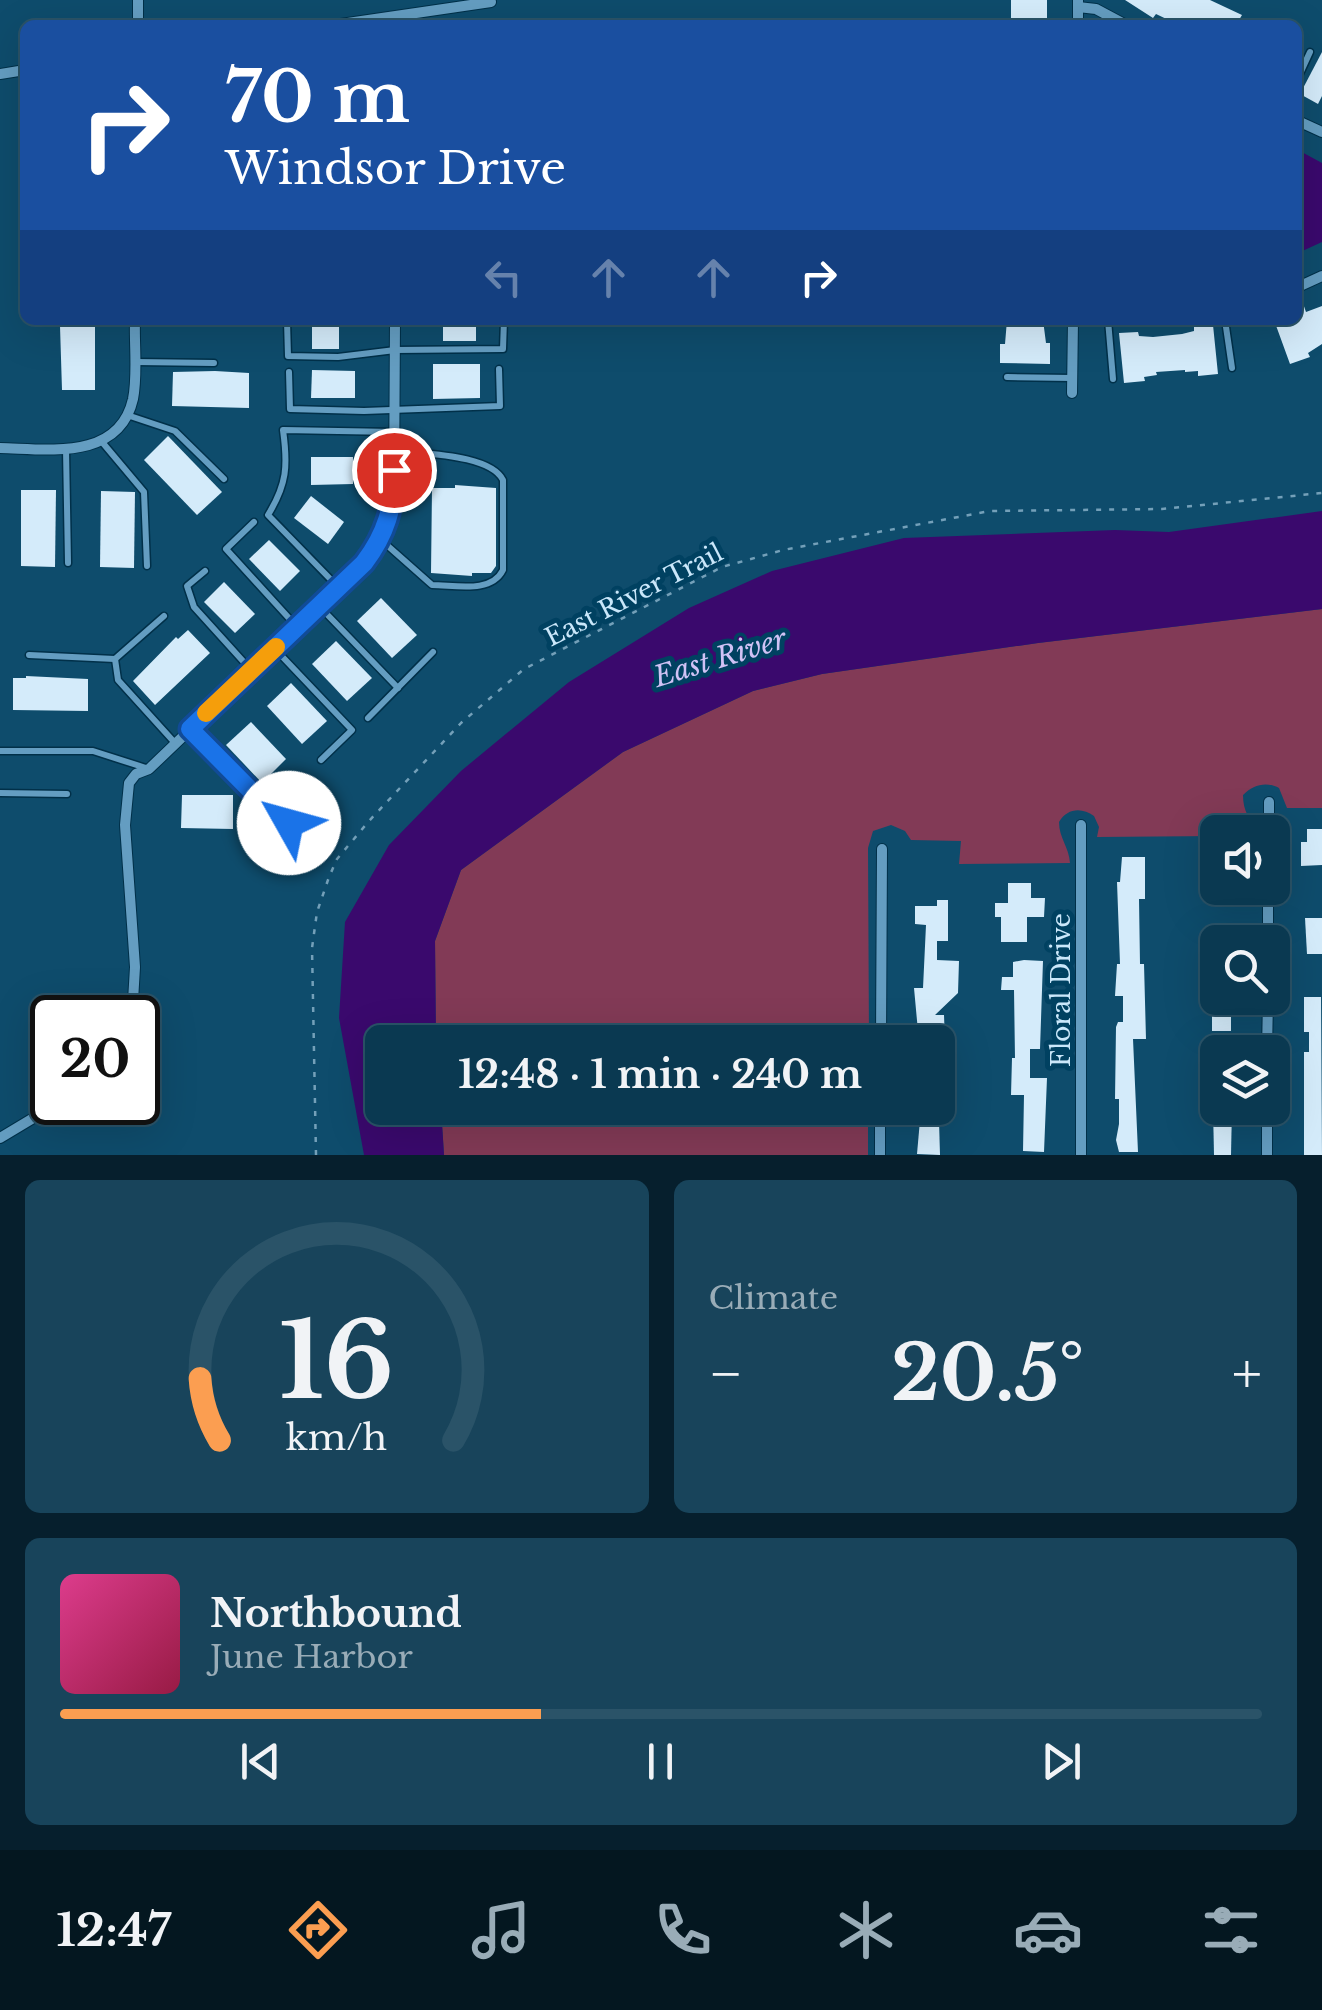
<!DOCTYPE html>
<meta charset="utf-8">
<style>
body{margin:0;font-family:"Libre Baskerville",serif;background:#18445b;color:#f1f3f6;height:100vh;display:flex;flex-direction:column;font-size:38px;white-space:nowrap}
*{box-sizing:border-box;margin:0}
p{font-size:32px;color:#99acb7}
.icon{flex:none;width:55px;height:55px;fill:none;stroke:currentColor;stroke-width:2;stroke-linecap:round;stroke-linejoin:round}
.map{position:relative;height:1155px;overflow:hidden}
.side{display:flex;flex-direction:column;gap:25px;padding:25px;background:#061f2d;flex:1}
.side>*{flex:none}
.guide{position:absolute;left:20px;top:20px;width:1282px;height:305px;border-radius:15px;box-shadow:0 10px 40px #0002,0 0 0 2px #2a5368;background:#1a4fa0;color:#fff;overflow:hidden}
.fabs{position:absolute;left:1200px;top:815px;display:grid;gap:20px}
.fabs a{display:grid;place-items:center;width:90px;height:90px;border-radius:15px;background:#0a3951;box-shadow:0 10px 40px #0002,0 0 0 2px #2a5368;font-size:50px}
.speed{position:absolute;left:30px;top:995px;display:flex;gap:20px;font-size:50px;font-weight:700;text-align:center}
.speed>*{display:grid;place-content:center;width:130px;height:130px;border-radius:50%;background:#0a3951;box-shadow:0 10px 40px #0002,0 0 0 2px #2a5368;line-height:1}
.speed .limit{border:5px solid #111;border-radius:15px;background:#fff;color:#111}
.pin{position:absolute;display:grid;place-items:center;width:85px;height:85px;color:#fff;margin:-42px;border:5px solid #fff;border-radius:50%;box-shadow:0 2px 10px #0007}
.me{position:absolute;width:110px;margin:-55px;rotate:308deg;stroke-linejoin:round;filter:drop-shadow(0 0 8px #0008)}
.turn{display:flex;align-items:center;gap:35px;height:210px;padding:0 40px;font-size:45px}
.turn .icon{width:130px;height:130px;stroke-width:2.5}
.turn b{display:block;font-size:70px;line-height:85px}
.lanes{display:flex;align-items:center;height:95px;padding:0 40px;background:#0003;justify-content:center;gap:50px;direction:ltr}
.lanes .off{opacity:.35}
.big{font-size:75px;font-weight:800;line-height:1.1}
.side .widget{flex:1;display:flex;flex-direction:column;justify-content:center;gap:15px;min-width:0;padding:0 35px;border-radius:15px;background:#18445b}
.side .dial{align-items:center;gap:0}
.dial svg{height:260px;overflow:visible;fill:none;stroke:#2a5368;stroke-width:7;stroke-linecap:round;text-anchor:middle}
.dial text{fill:#f1f3f6;stroke:none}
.song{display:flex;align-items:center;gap:30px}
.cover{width:120px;height:120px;border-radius:15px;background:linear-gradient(135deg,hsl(330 70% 55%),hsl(340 70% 35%))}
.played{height:10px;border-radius:5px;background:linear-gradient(90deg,#fb9e51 40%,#2a5368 40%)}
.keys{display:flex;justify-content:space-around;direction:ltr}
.heat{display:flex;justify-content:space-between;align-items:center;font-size:55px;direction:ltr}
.side .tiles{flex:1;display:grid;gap:25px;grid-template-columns:1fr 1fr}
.widget:last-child{grid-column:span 2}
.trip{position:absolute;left:365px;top:1025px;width:590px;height:100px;border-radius:15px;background:#0a3951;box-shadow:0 10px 40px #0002,0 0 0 2px #2a5368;font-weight:800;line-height:100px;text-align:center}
.tabs{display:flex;height:160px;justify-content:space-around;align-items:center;background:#041720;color:#99acb7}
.tabs .icon{width:70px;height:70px}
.tabs .active{color:#fb9e51}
.tabs b{font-size:45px;color:#f1f3f6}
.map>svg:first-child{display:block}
.green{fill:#823a56}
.water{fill:#3a096d}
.building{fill:#d4ebfa}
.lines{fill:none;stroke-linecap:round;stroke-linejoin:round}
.lane-casing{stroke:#013049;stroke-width:9}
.street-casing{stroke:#013049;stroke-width:12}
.path{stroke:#74a0b9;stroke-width:2.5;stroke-dasharray:5 8;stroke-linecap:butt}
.lane{stroke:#649dc1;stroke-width:6}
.street{stroke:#649dc1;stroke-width:10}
.route-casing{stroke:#114b97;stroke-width:25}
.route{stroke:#1a73e8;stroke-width:18}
.slow{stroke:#f59e0b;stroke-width:18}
.labels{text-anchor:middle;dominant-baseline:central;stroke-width:10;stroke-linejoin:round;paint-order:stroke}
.street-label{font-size:25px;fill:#cae7fa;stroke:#004161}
.water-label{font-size:28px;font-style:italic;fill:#d0c2f5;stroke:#004161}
</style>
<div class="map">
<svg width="1322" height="1155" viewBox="0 0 1322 1155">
<rect width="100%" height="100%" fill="#0e4c6c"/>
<g class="green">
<path d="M1322 609V808H1287L1279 788C1266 781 1253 785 1243 795 1243 812 1250 819 1258 832H1218L1217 836 1097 837 1099 827 1094 816C1082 807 1067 808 1059 822 1059 838 1069 847 1070 863L959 864 961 841 911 840 905 831 891 825 873 831 868 848 869 1042H436L435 941 461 870 623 752 753 691 822 674 1038 643Z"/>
<polygon points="441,1108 868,1108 868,1155 444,1155"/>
</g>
<g class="water">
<polygon points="1298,150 1322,163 1322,242 1298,253"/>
<polygon points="1322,511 1322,609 1038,643 822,674 753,691 623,752 461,870 435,941 436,1042 382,1042 382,1108 441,1108 444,1155 364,1155 339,1018 345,922 389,845 461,771 569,682 689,608 772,571 904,538 1115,530 1169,532"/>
</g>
<g class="building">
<rect x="1011" y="0" width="36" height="25"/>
<polygon points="1125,0 1210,0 1242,15 1236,25 1179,25 1156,14 1153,18"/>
<polygon points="1322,52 1322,96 1318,104 1300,94"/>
<polygon points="1300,295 1306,312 1322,306 1322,344 1308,353 1310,357 1290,364 1274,320 1298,320"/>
<polygon points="63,320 95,320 95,390 62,390 60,326 63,326"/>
<rect x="312" y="320" width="27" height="29"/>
<rect x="443" y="320" width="33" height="21"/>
<polygon points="1007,320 1043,320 1046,343 1050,343 1050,364 1000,363 1000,344 1005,344"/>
<polygon points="1213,325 1218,374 1198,376 1198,371 1185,372 1185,370 1156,372 1157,375 1144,377 1145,381 1124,383 1119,333 1138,332 1139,336 1153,337 1182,334 1194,331 1194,327"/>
<polygon points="433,364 480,364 480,398 433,399"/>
<polygon points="312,370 355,371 355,398 311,398"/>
<polygon points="215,371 249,373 249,408 172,406 173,372"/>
<polygon points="168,436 222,492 197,515 144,460"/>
<polygon points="311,457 353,457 353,484 311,485"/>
<polygon points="455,485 496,488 496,566 491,573 472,573 472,576 431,573 432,488 455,488"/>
<polygon points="21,490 56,490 55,567 21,566"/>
<polygon points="101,491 135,492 134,568 100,567"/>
<polygon points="311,496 344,522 328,544 294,518"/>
<polygon points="269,540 300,571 280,591 249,559"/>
<polygon points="224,582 255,614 235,633 204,602"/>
<polygon points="381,598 417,635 392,658 357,621"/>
<polygon points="188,630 210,653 155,705 133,681 176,637 178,639"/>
<polygon points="336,641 372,678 347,701 312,664"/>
<polygon points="26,676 88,679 88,711 13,710 13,678 26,678"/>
<polygon points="291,683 327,721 302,744 267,706"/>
<polygon points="251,722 286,759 262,783 226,745"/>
<polygon points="182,795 233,795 233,829 181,828"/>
<polygon points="1307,829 1322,829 1322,865 1301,866 1301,842 1307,842"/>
<polygon points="1122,857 1145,857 1145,899 1139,899 1140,964 1144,964 1146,1039 1133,1039 1138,1152 1119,1152 1116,1140 1119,1124 1119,1099 1115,1099 1116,1027 1118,1022 1123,1022 1123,996 1115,996 1117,964 1120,964 1117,882 1120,882"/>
<polygon points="1008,883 1031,883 1031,898 1045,898 1044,917 1027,917 1027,942 1001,942 1001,917 995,917 995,903 1008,903"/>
<polygon points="937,900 948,900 948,941 937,941 937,960 959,961 958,993 935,1015 944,1015 945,1042 919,1042 914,988 923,988 926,925 915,924 915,906 937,906"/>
<polygon points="1305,918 1322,918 1322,954 1307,954"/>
<polygon points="1024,960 1043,961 1040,1049 1030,1049 1030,1078 1047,1078 1044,1152 1023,1151 1024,1095 1011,1095 1012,1058 1015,1058 1014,990 1001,990 1002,977 1013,977 1013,962"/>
<polygon points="1304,997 1321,997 1322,1155 1304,1155 1304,1052 1309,1052 1309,1032 1304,1032"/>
<rect x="1212" y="1005" width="19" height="26"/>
<polygon points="938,1070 954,1071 955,1102 938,1102"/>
<polygon points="1213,1108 1232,1108 1231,1155 1214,1155"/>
<polygon points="920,1120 939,1121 940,1155 917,1154"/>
</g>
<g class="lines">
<defs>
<g id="lane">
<polyline points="1298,78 1310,52"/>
<polyline points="212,320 245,321"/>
<polyline points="1108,320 1113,379"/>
<polyline points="1225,320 1232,368"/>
<polyline points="287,321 288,356 338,357 395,350 503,349 504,320"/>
<polyline points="136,362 214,363"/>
<polyline points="289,372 290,409 364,411 500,406 499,369"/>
<polyline points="1007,377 1072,378"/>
<polyline points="127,415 175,431 224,479"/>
<polyline points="102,442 144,492 147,566"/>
<polyline points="66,449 68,563"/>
<polyline points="254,522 226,549 297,627"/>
<path d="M380 539 432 585C455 585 491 594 503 570V480C490 454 422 454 395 450"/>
<polyline points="205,571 187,586 194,607 251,670"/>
<path d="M338 587 268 515C287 484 288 466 283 430L394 432"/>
<polyline points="320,607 398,688"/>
<polyline points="275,649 352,730 321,760"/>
<polyline points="29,655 115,659 164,616"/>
<polyline points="115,659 118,680 175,743"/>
<polyline points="368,718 433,652"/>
<polyline points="191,730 284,824 294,821 316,799 314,789 303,777 294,777 263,806"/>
<polyline points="0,751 93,751 146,768"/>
<polyline points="0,793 67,794"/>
</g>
<g id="street">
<polyline points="1078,7 1096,9 1126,25"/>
<polyline points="138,25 138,0"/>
<polyline points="334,25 491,2"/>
<polyline points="1078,25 1078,0"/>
<polyline points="0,74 25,70"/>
<polyline points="1298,121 1322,132"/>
<polyline points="1298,287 1322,276"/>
<polyline points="1072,393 1073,320"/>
<path d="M0 448C48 449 119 461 133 399 138 374 134 345 135 320"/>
<polyline points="1269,832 1269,802"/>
<polyline points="1268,942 1268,888"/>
<polyline points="132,1018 135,967 125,825 129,783 136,774 149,769 364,563 385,529 394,490 395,320"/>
<polyline points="881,1042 882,849"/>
<polyline points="1267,1052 1268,998"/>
<polyline points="0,1138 60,1102"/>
<polyline points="880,1155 880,1108"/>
<polyline points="1081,1155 1081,825"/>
<polyline points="1267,1155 1267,1108"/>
</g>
</defs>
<use href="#lane" class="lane-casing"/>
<use href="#street" class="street-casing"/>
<polyline class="path" points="316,1155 312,948 317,912 329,877 337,859 369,821 461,723 524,669 722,567 783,550 990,511 1162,509 1322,493"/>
<use href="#lane" class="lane"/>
<use href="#street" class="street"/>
</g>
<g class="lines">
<defs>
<path id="route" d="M289 823 284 824 190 729 364 563C386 534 394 507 394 470"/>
</defs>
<use href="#route" class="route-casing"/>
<use href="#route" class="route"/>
<polyline class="slow" points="206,713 276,647"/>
</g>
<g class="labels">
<g class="street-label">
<text transform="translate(634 595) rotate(-27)">East River Trail</text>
<text transform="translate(1061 990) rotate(-90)">Floral Drive</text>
</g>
<g class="water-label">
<text transform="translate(720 658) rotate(-17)">East River</text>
</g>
</g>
</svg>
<div class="fabs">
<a><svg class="icon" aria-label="sound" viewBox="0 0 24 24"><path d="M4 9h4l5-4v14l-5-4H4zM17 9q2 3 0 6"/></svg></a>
<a><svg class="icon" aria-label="search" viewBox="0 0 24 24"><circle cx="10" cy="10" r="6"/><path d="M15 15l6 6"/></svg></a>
<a><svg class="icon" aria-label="layers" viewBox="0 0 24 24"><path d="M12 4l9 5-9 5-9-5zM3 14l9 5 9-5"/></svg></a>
</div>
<div class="speed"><div class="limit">20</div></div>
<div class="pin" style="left:394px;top:470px;background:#d93025"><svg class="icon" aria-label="arrive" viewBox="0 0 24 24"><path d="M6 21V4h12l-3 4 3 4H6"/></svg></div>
<svg class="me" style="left:289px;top:823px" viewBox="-20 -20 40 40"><circle r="19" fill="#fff"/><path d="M0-13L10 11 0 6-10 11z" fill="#1a73e8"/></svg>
<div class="trip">12:48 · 1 min · 240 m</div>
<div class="guide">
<div class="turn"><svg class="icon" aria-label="right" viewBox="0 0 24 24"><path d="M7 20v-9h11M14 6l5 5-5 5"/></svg><div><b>70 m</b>Windsor Drive</div></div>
<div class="lanes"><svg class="icon off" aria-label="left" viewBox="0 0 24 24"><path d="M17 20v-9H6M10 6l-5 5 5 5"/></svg><svg class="icon off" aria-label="ahead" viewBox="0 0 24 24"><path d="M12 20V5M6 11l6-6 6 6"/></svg><svg class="icon off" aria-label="ahead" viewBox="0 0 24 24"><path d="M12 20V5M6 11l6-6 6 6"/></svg><svg class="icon" aria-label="right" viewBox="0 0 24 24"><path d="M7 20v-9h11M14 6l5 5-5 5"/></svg></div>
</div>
</div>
<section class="side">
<div class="tiles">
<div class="widget dial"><svg viewBox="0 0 100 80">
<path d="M14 69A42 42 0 1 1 86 69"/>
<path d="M14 69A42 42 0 0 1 8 50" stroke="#fb9e51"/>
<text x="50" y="56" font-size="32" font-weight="700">16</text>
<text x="50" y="72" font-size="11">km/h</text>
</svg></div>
<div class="widget"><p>Climate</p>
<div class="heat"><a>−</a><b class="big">20.5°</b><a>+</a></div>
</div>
<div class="widget">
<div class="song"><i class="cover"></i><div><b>Northbound</b><p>June Harbor</p></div></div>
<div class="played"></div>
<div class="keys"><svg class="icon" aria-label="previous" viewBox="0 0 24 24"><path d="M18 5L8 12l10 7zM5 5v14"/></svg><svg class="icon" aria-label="pause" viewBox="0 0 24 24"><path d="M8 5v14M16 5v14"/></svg><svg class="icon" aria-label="next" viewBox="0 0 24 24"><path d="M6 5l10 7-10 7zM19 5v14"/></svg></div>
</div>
</div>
</section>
<nav class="tabs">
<b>12:47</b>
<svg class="icon active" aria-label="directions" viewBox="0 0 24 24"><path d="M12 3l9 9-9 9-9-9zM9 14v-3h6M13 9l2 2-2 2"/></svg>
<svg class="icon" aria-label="music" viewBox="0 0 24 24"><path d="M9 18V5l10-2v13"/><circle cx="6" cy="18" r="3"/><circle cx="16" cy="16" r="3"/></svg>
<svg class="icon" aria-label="phone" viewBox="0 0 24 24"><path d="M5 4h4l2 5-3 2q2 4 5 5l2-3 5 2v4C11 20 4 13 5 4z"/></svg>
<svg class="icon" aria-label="climate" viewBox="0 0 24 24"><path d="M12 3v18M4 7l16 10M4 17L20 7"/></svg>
<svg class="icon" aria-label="car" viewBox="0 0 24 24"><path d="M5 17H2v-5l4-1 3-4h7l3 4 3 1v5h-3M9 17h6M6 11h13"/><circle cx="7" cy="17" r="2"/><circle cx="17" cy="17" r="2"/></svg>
<svg class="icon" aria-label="filters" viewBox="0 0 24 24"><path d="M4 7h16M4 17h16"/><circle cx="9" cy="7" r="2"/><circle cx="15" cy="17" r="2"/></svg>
</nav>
